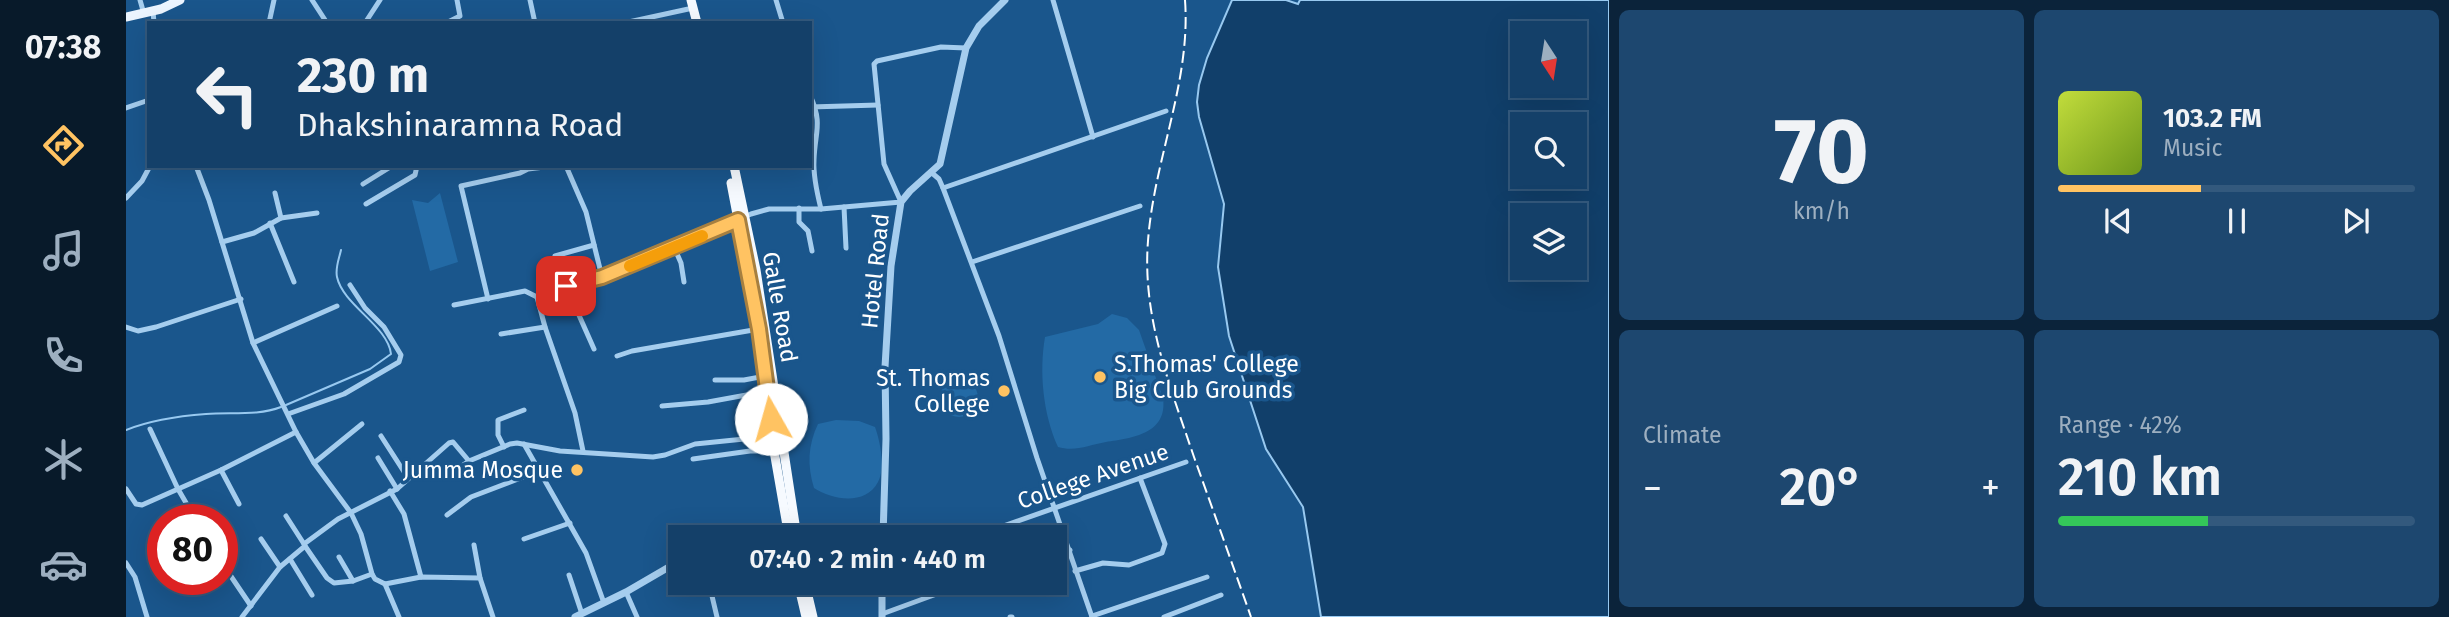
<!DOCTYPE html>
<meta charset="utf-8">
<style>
body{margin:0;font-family:"Fira Sans",sans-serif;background:#1d476f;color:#f1f3f6;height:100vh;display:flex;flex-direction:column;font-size:26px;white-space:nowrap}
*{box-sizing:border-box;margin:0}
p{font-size:23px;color:#9dafc0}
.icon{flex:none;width:38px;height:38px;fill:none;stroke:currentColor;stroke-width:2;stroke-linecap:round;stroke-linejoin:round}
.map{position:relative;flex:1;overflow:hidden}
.details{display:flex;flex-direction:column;gap:10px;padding:10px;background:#0b233a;width:840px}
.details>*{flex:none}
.top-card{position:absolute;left:21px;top:21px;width:665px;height:147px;border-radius:0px;box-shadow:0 7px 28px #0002,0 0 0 2px #33597d;background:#144069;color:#f1f3f6;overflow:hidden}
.needle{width:46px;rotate:168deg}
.buttons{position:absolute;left:1384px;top:21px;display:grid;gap:14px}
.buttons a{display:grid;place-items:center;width:77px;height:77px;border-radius:0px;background:#144069;box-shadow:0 7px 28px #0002,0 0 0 2px #33597d;font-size:35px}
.speed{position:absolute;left:21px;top:504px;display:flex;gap:14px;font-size:35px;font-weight:700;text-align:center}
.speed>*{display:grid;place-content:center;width:91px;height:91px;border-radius:50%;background:#144069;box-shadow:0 7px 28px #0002,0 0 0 2px #33597d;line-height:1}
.speed .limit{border:10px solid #d22;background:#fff;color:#111}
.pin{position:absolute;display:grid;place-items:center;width:60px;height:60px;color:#fff;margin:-30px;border-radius:14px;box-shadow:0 4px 10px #0006}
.me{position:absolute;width:77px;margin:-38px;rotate:353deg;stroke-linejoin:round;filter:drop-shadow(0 0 5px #0008)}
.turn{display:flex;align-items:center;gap:24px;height:147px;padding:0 35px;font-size:32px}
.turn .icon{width:91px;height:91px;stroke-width:2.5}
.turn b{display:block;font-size:49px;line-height:60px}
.big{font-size:52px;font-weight:600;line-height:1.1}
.details .widget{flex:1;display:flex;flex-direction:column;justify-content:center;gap:10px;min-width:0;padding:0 24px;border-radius:10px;background:#1d476f}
.details .dial{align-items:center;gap:0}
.dial b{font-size:91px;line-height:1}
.song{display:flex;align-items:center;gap:21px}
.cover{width:84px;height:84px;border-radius:10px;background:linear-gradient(135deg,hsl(70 70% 55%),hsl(80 70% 35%))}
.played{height:7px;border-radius:4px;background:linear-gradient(90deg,#ffc362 40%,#33597d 40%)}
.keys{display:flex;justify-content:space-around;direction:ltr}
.heat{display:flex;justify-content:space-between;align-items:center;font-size:38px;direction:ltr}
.charge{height:10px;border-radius:5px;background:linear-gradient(90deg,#34c759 42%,#33597d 0)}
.details .tiles{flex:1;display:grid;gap:10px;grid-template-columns:repeat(2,1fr)}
.trip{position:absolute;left:542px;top:525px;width:399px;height:70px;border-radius:0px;background:#144069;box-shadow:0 7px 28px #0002,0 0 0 2px #33597d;font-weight:600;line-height:70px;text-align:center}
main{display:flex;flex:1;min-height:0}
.tab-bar{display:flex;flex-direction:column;width:126px;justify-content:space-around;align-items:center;background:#081a2a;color:#9dafc0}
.tab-bar .icon{width:49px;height:49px}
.tab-bar .current{color:#ffc362}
.tab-bar b{font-size:32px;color:#f1f3f6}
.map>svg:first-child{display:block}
.green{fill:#236aa5}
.water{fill:#113f6a;stroke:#98c9f0;stroke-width:2;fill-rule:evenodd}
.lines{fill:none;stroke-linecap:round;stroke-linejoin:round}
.stream{stroke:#98c9f0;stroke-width:2}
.minor{stroke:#a5cdee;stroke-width:5}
.tertiary{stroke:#a5cdee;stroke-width:7}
.primary{stroke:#ecf5ff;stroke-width:9}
.trunk{stroke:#f6faff;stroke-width:9}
.rail{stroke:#fff;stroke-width:2;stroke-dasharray:12 5;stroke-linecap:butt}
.route-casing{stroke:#a67f40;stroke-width:18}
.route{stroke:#ffc362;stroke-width:12}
.slow{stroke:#f59e0b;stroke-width:12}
.poi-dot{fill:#ffc362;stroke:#1a568c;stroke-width:2.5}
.labels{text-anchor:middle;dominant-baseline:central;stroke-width:7;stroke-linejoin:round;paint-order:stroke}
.street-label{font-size:23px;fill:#fff;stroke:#1a568c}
.poi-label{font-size:23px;fill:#fff;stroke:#1a568c;text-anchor:end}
</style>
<main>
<nav class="tab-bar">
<b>07:38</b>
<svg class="icon current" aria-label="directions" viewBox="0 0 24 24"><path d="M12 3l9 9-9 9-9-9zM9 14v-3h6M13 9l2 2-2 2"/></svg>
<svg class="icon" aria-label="music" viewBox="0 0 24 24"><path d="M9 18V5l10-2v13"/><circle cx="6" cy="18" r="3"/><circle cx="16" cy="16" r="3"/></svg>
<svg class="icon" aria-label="phone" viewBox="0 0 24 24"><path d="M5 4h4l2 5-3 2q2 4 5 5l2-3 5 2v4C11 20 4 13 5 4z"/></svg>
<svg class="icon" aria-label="climate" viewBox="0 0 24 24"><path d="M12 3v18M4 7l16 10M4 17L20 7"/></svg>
<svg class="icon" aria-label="car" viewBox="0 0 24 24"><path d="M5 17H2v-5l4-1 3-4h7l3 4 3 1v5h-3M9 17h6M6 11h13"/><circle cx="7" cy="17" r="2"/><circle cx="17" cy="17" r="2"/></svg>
</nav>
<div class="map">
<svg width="1483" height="617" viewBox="0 0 1483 617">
<rect width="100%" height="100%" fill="#1a568c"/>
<g class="green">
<polygon points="314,193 332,262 304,271 286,200 302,203"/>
<path d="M986 314 1001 318 1013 330 1037 398C1042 434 1006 438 980 442 963 445 949 452 932 447 917 414 913 372 919 337L972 324Z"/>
<circle cx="833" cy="398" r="19"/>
<path d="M710 420 733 421 749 427C754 441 760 468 752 482 739 506 707 500 688 488 681 465 682 445 692 424Z"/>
</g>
<path class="water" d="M1106 0H1160L1172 4 1174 0H1483V617H1195L1177 507 1140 449 1103 336 1092 267 1098 204 1073 117 1071 102 1073 85 1081 58ZM1396 33H1449V86H1396ZM1396 124H1449V177H1396ZM1396 215H1449V268H1396Z"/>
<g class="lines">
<g class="stream">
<path d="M160 405 244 369 265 354C262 326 217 305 211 277 209 268 213 259 215 250"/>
<path d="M0 430C25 420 53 416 80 414 105 412 132 416 155 407"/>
</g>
<g class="minor">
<polyline points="14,0 18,14"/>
<polyline points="186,0 201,23"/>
<polyline points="404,0 409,23"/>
<polyline points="650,0 657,23"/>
<polyline points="927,0 967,137"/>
<polyline points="27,11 28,23"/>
<polyline points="143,23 148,0"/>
<polyline points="239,23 254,0"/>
<polyline points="320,23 334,16 331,0"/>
<polyline points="498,23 567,8"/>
<path d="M684 95C697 124 689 131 688 160 687 176 691 193 695 209"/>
<polyline points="684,107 752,105"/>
<polyline points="0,108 23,100"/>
<polyline points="70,166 83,200 127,343 170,432 188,463 225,513 235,534 246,574 249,579 259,584 295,577 354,578 367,617"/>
<polyline points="440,166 460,212 476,277"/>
<polyline points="806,173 813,179 817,188 873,336 911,458 966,617"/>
<polyline points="237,184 266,166"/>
<polyline points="817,188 1040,111"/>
<polyline points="149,193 155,218"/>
<polyline points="0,198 16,181 24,166"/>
<polyline points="240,204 289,175 291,166"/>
<polyline points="718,207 720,248"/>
<polyline points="673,208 673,222 682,231 686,251"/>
<polyline points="144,223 168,282"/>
<polyline points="96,242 128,233 155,218 191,213"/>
<polyline points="548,247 555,263 558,282"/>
<polyline points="429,256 468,245"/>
<polyline points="846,262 1014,206"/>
<polyline points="440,286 468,349"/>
<polyline points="411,297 419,327 449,413 457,451"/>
<polyline points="362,299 335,186 394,173 402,169 427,166"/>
<polyline points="328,305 399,291 411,297 476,277 625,214 643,209 695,209 775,202 758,164 748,64 751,61 815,47 840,48"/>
<polyline points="0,327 12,331 30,327 115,299"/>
<polyline points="375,334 419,327"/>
<polyline points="127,343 211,306"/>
<polyline points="491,356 506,351 633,329"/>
<polyline points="589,380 618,380 639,376"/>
<polyline points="536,406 582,402 642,391"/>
<polyline points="162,414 218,394 273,362 275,355 258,327 239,308 224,285"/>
<polyline points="24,429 52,489 70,520"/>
<polyline points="255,436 282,478"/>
<polyline points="398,444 460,553 478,603"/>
<polyline points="378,447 372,435 372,420 398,410"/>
<polyline points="252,458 271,489"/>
<polyline points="567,459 624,451 648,451"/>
<polyline points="188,463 236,424"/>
<polyline points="95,470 113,504"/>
<polyline points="324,474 343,461 384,444 391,443 434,451 527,457 539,455 569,444 649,436"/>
<polyline points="0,489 10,504 16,505 95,470 170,432"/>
<polyline points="264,491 278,514 295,577"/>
<polyline points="321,515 345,497 413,471"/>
<polyline points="160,516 178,544"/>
<polyline points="846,537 1060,462"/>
<polyline points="135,539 154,567"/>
<polyline points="398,539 444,523"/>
<polyline points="348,545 354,578"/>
<polyline points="179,546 201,578 208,583 227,581 246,574"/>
<polyline points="929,555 944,550"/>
<polyline points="213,557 227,581"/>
<polyline points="164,559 186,595"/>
<polyline points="0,563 9,577 21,617"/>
<polyline points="96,563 125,606"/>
<polyline points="949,571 977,563 1003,565 1036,553 1039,544 1014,478"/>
<polyline points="443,575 456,614"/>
<polyline points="259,584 273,617"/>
<polyline points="500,592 511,617"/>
<polyline points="682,594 722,583"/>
<polyline points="915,594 920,590 919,583"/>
<polyline points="756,614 827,588"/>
<polyline points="966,616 1081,577"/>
<polyline points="116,617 154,567 179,546 178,544 212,519 271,489 323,443 327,442 343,461"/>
<polyline points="591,617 586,596 589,590 603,583"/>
<polyline points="884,617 886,617"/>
<polyline points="1038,617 1095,595"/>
</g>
<g class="tertiary">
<polyline points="613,537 663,525"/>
<polyline points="757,537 760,439 759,367 765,266 775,202 784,191 814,164 840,48 853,26 879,0"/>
<polyline points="756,583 756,617"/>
<polyline points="449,617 500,592 555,560"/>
</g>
<polyline class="primary" points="0,17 35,9 54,0"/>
<g class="trunk">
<polyline points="565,0 571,23"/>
<polyline points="608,166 630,270 671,537"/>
<polyline points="605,183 633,329 648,451 663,537"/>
<polyline points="672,583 680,617"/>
<polyline points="679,583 687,617"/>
</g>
<path class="rail" d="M1059 0C1065 82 1028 159 1022 241 1016 317 1044 386 1068 457 1087 510 1106 563 1125 617"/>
</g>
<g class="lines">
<defs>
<polyline id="route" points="440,286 476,277 612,220 633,329 645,419"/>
</defs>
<use href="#route" class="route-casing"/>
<use href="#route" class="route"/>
<polyline class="slow" points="504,266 576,236"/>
</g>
<g class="poi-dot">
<circle cx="974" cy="377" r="7"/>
<circle cx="878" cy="391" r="7"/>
<circle cx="451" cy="470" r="7"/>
</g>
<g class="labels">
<g class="street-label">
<text transform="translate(749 271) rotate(-84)">Hotel Road</text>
<text transform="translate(654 307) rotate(80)">Galle Road</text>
<text transform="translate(967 476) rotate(-19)">College Avenue</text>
</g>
<g class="poi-label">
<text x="988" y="364" text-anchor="start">S.Thomas' College<tspan x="988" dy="26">Big Club Grounds</tspan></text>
<text x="864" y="378">St. Thomas<tspan x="864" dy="26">College</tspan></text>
<text x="437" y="470">Jumma Mosque</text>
</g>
</g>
</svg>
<div class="buttons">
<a><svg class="needle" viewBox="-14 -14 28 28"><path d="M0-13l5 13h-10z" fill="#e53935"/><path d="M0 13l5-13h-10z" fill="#9dafc0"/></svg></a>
<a><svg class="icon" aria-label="search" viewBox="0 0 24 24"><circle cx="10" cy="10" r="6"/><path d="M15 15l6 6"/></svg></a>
<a><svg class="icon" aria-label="layers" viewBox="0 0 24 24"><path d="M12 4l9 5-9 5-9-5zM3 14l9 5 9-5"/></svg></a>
</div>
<div class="speed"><div class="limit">80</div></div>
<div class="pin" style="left:440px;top:286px;background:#d93025"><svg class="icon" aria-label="arrive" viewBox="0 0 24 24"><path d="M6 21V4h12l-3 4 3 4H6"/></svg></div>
<svg class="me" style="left:645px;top:419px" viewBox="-20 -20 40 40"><circle r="19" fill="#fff"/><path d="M0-13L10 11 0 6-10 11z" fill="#ffc362"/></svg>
<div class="trip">07:40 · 2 min · 440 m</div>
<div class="top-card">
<div class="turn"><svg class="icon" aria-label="left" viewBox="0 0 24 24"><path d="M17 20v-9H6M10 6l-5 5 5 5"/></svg><div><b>230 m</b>Dhakshinaramna Road</div></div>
</div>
</div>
<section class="details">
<div class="tiles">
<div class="widget dial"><b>70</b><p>km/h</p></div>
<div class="widget">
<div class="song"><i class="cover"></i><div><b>103.2 FM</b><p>Music</p></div></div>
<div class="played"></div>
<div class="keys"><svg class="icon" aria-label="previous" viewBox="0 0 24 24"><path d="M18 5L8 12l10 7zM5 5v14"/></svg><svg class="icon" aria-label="pause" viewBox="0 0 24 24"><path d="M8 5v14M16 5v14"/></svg><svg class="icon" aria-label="next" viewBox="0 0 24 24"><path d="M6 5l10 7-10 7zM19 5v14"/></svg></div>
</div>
<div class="widget"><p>Climate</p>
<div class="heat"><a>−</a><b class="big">20°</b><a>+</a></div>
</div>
<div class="widget"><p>Range · 42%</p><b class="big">210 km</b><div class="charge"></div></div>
</div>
</section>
</main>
